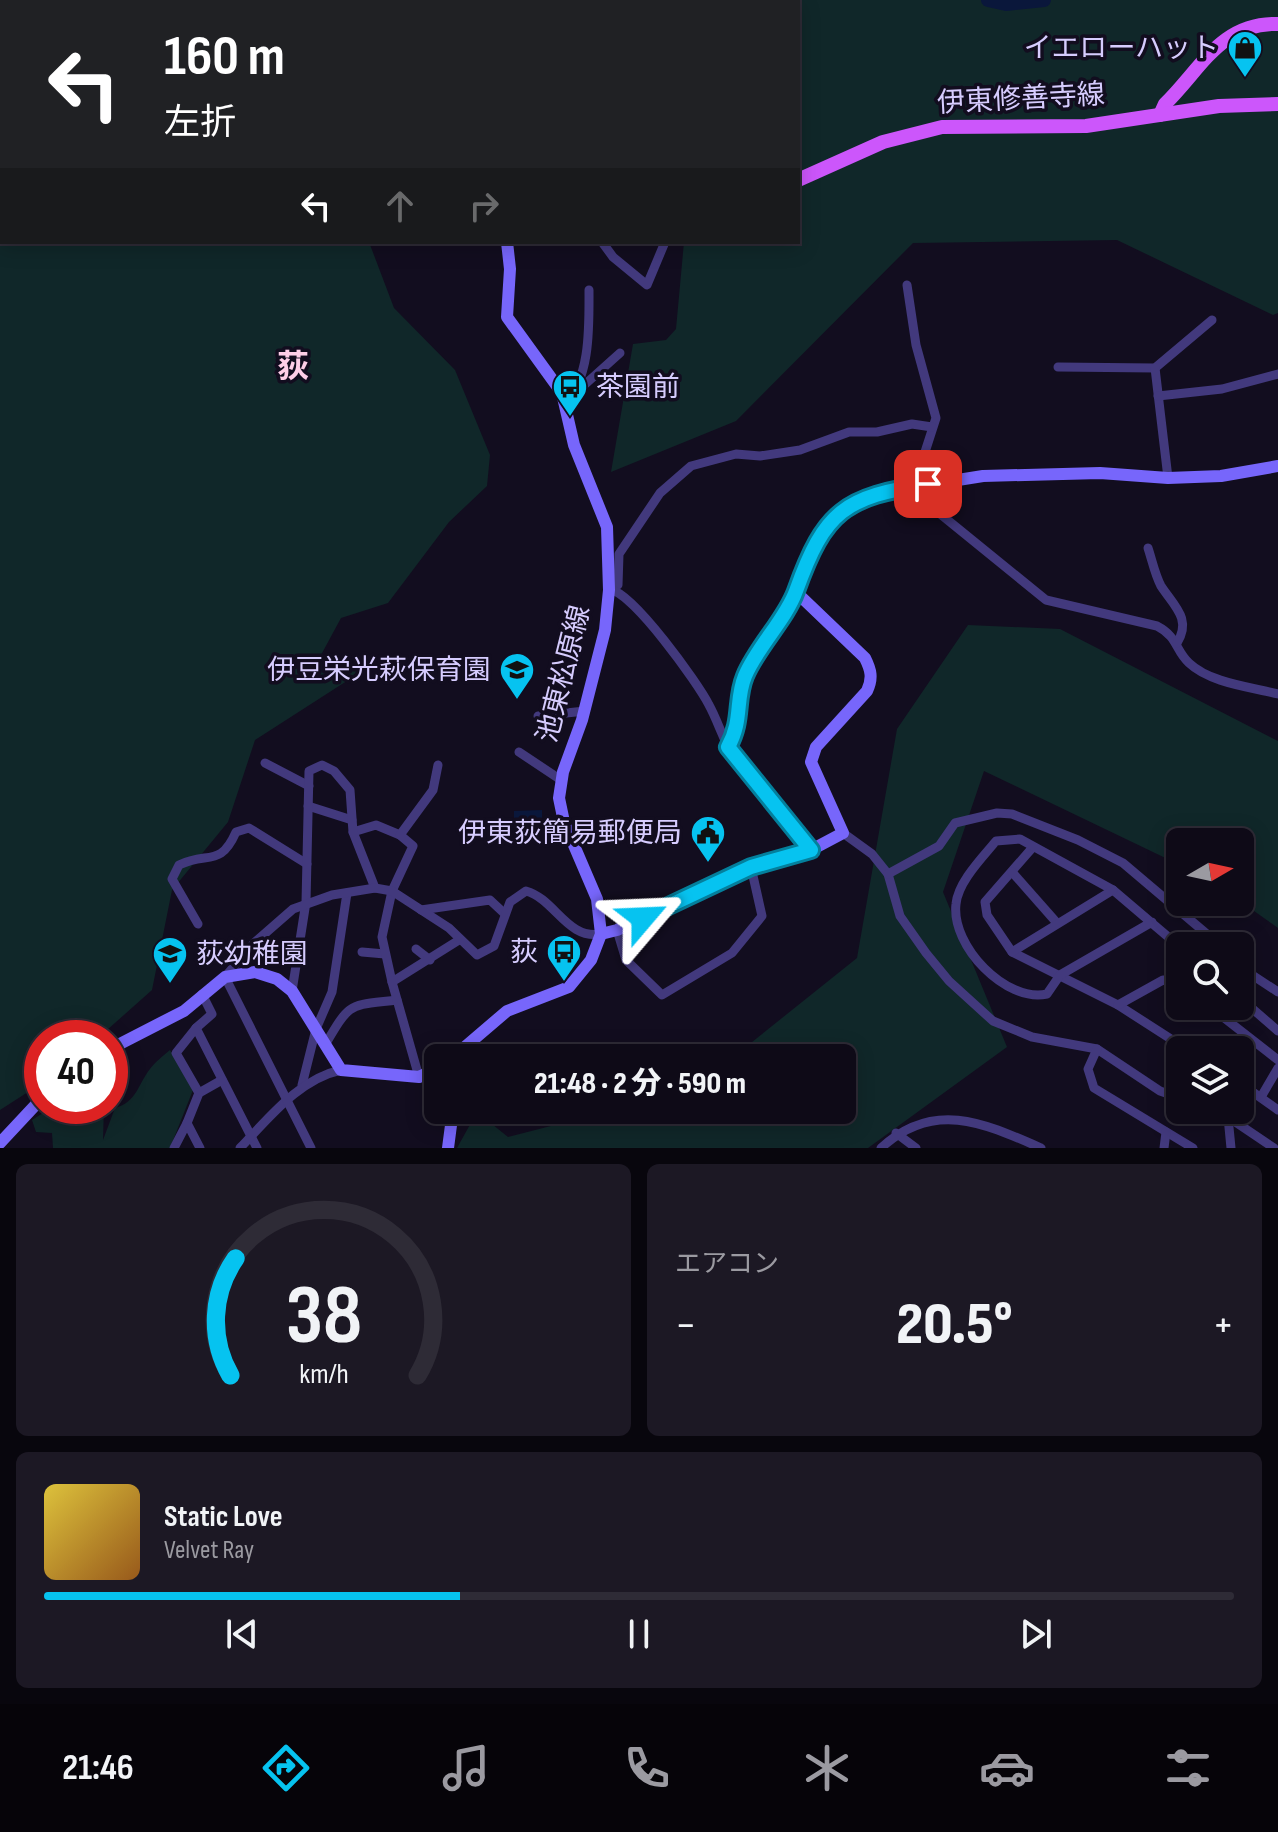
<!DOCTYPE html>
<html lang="ja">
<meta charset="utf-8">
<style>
body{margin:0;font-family:"Sofia Sans Condensed","Noto Sans JP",sans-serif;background:#1c1824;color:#f1f3f6;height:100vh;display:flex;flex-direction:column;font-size:30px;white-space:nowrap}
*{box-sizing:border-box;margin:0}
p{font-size:26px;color:#9b9aa1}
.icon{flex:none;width:44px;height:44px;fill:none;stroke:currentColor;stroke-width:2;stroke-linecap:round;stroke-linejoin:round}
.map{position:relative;height:1148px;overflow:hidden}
.drawer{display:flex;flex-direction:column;gap:16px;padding:16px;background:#08060d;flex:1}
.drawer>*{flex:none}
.hud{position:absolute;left:0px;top:0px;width:800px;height:244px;box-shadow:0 4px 20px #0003,0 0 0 2px #2e2b36;background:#202124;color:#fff;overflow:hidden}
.needle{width:52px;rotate:81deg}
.fabs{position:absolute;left:1166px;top:828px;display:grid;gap:16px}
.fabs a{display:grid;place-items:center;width:88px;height:88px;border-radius:12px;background:#0e0a17;box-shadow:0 4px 20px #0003,0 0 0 2px #2e2b36;font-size:40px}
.speed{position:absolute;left:24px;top:1020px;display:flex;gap:16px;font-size:40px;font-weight:700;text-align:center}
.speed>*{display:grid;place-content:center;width:104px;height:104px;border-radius:50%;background:#0e0a17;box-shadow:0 4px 20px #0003,0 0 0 2px #2e2b36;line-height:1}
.speed .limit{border:12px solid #d22;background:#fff;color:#111}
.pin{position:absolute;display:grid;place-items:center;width:68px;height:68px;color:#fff;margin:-34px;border-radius:16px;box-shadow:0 4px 12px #0006}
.me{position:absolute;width:88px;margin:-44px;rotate:64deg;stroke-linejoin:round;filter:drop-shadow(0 0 6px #0008)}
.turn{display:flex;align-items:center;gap:28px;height:168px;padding:0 32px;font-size:36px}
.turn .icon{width:104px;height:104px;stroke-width:2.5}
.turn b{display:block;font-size:56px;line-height:68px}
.lanes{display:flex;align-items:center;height:76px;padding:0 32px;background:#0003;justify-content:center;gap:40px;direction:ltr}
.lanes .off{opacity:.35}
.big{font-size:60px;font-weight:800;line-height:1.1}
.drawer .widget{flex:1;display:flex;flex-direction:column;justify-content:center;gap:12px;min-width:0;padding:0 28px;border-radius:12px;background:#1c1824}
.drawer .dial{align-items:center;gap:0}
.dial svg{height:208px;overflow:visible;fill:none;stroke:#2e2b36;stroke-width:7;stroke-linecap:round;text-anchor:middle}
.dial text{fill:#f1f3f6;stroke:none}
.song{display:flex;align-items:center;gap:24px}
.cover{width:96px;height:96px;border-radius:12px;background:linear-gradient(135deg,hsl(50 70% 55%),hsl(30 70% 35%))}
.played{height:8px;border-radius:4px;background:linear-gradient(90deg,#06c3f0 35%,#2e2b36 35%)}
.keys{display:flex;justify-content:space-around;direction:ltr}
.heat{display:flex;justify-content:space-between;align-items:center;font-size:44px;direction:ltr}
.drawer .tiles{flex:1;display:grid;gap:16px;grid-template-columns:1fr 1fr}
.widget:last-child{grid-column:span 2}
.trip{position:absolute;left:424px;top:1044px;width:432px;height:80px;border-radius:12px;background:#0e0a17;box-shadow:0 4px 20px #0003,0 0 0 2px #2e2b36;font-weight:800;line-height:80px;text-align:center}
.dock{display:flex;height:128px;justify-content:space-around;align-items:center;background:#060409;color:#9b9aa1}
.dock .icon{width:56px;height:56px}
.dock .active{color:#06c3f0}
.dock b{font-size:36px;color:#f1f3f6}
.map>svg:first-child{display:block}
.green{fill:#102729}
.water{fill:#0a173b}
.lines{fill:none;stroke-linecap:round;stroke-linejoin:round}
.river{stroke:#0a173b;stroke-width:14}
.street{stroke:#42397d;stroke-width:9}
.secondary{stroke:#7766fb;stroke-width:12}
.primary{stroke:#cc56fb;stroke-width:14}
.route-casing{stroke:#047f9c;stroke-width:20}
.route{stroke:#06c3f0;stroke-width:14}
.labels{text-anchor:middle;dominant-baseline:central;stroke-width:7;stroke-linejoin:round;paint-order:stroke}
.poi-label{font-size:28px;fill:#d6ccfe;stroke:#120d1f;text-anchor:end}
.street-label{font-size:28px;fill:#d6ccfe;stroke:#120d1f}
.quarter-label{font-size:32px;font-weight:bold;fill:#fecee8;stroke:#120d1f}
</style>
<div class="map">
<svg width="1278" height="1148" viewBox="0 0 1278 1148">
<rect width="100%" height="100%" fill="#120d1f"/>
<g class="green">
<polygon points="0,0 375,0 2,2 2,242 369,242 394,308 455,370 490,455 487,486 449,522 388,603 341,618 321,655 338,665 367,668 255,740 228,822 172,890 152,990 98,1038 42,1038 42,1083 0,1110"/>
<polygon points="723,0 1278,0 1278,313 1273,315 1117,240 913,243 736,421 611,472 633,344 666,340 676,329 684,242 798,242 798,2"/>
<polygon points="968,625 1060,629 1278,741 1278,928 1240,901 1240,842 1180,842 1180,865 984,771 943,892 1007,1047 868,1148 457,1148 477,1112 508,1137 613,1110 842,1110 842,1058 732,1058 857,958 897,729"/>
<path d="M170 1050 193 1090 170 1148H53L52 1133 36 1132 32 1120 54 1106H104L103 1140 115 1108C137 1102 138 1084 150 1069 155 1062 163 1056 170 1050Z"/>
</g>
<polygon class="water" points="542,810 542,822 514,823 514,811"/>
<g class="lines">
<polyline class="river" points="988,0 1006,4 1044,0"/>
<g class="street">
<polyline points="602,242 613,257 647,285 665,242"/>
<polyline points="907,285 916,345 936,418 925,452 928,484"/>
<polyline points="1058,367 1155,368 1212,320"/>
<polyline points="1155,368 1168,478"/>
<polyline points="572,396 620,353"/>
<polyline points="1158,396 1222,389 1278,374"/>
<path d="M564 405C591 378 589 326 589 290"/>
<path d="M907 487 1046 600 1157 626C1178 637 1175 650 1189 663 1210 683 1251 687 1278 694"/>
<path d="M1148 548C1152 560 1155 575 1161 586 1174 606 1192 619 1177 643"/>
<polyline points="609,590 618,585 619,554 660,493 691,466 736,454 760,456 800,450 849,432 877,432 912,424 932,427"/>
<path d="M611 590C633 593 698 683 709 705 719 723 724 744 736 760 758 792 788 819 811 850"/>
<polyline points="538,716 585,711"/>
<polyline points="728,747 739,727 744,677 796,592"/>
<polyline points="519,752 561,780"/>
<polyline points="265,763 309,786"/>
<polyline points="308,806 352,820"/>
<polyline points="353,832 376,825 400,835"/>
<polyline points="843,833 872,854 888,874 900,916 926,953 949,981 993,1021 1032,1037 1097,1049 1160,1091 1180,1098"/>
<polyline points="1033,847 985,902 987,915 1012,952 1118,1005 1188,1050"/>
<polyline points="1012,872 1057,923"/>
<polyline points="888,874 939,846 955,823 997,813 1012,814 1078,840 1123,863 1221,946"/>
<polyline points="421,910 490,900 505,914"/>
<path d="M1152 922 1060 975 1047 994C1006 1003 951 946 956 904 958 882 982 858 996 841L1020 839 1113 890 1180 947"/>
<path d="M198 924 172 879 179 865C208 851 220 868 236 832L249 828 307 864"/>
<polyline points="617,930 626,960 662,995 732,953 762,916 751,867"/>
<polyline points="416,949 430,960"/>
<polyline points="362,952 385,954"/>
<polyline points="1012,952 1113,890"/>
<polyline points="1240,967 1278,992"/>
<polyline points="392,982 382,937 392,891 413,846 400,835 433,790 438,765"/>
<polyline points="292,991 306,902 309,771 322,765 334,771 350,790 353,832 375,888"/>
<polyline points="202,994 212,1014 196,1028 257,1148"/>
<polyline points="1240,998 1278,1031"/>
<polyline points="1118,1005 1163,980 1180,984"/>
<polyline points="1209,1006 1278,1060"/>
<polyline points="196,1028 176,1053 199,1093"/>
<path d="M325 1045C351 1001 348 1006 397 1000"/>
<polyline points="1097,1049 1088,1069 1094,1088 1193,1148"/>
<polyline points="419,1077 392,982 459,940"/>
<polyline points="1240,1083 1278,1110"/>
<polyline points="302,1085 316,1029 332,992 347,893"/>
<polyline points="1261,1097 1278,1068"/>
<polyline points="1210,1110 1228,1117 1274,1148"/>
<polyline points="1228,1117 1231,1148"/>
<polyline points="896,1133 916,1148"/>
<polyline points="174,1148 187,1123"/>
<polyline points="200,1148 187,1123 199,1093 222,1080"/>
<path d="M240 1148C269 1118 299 1079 341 1070"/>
<path d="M311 1148 225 977 254 943 293 909 332 895 375 888 392 891 449 928 477 955 494 946 510 902 526 891C555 899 567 940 601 934"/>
<path d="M881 1148C933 1100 982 1122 1041 1148"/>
<polyline points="1164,1148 1166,1132"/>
</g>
<g class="secondary">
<polyline points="436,0 436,2"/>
<path d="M601 934 617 930 751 867 811 850 843 833 811 762 816 747 867 691C873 678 871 670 865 658L796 592 801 573 832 520 843 509 870 494 983 476 1100 473 1168 478 1221 476 1278 466"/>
<polyline points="110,1049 184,1011 225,977 255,972 277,979 292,991 341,1070 419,1077 438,1068"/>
<polyline points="452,1058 507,1011 569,987 591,960 601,934 597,899 564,822 559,798 563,772 582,720 605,630 609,590 607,527 574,445 562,393 507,317 510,269 507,242"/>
<polyline points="0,1143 42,1098"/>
<polyline points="448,1148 453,1110"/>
</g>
<g class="primary">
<polyline points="456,0 457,2"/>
<path d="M1160 115 1165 104C1201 69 1221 22 1278 24"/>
<polyline points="798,180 883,142 942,127 1086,126 1219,106 1278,104"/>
</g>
</g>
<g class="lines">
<defs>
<path id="route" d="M643 918 751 867 811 850 728 747C743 720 735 700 745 676 757 647 786 619 796 591 825 510 845 497 928 484"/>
</defs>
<use href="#route" class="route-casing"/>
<use href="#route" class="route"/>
</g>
<defs>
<symbol id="shop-pin" viewBox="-11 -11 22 30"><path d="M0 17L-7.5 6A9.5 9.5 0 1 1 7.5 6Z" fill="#06c3f0" stroke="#120d1f"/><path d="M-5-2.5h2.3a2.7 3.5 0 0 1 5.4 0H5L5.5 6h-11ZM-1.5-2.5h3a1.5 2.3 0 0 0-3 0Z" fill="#111"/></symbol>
<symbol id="bus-pin" viewBox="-11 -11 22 30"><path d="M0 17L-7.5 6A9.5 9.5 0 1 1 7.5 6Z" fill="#06c3f0" stroke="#120d1f"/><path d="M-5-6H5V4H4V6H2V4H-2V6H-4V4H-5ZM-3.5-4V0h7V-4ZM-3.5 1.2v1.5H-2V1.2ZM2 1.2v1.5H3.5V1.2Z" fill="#111"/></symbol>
<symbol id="school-pin" viewBox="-11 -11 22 30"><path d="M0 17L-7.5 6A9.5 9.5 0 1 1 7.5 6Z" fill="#06c3f0" stroke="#120d1f"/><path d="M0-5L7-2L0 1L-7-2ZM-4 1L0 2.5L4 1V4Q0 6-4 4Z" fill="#111"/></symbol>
<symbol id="civic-pin" viewBox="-11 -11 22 30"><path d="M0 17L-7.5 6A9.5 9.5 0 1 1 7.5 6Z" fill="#06c3f0" stroke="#120d1f"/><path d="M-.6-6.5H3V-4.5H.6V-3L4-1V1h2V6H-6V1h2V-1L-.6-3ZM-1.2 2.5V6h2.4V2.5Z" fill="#111"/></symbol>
</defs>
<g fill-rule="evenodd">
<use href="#shop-pin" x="1225" y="28" width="40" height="54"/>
<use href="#bus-pin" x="550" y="367" width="40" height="54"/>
<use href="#school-pin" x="497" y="650" width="40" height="54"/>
<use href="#civic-pin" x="688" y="813" width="40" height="54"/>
<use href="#bus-pin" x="544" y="932" width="40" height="54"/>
<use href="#school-pin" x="150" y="934" width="40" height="54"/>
</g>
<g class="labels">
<g class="poi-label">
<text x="1219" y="48">イエローハット</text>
<text x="596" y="387" text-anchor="start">茶園前</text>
<text x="491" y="670">伊豆栄光萩保育園</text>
<text x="682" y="833">伊東荻簡易郵便局</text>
<text x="538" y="952">荻</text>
<text x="196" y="954" text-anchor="start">荻幼稚園</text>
</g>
<g class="street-label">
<text transform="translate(1021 99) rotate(-3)">伊東修善寺線</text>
<text transform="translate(564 674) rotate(-76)">池東松原線</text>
</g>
<g class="quarter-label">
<text x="293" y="367">荻</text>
</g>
</g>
</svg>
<div class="fabs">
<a><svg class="needle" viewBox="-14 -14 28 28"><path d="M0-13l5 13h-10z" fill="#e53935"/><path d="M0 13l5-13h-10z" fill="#9b9aa1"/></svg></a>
<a><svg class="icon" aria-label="search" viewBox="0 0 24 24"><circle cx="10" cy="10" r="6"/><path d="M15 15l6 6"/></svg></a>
<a><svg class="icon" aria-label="layers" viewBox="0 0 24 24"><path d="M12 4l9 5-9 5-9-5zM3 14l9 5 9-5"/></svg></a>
</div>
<div class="speed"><div class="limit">40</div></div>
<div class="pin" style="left:928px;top:484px;background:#d93025"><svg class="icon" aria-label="arrive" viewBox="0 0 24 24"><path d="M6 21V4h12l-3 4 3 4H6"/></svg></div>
<svg class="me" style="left:643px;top:918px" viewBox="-20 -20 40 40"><path d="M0-17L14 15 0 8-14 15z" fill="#06c3f0" stroke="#fff" stroke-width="4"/></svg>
<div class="trip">21:48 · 2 分 · 590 m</div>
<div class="hud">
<div class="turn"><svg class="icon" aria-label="left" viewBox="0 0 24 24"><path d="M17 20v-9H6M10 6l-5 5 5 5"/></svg><div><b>160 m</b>左折</div></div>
<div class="lanes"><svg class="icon" aria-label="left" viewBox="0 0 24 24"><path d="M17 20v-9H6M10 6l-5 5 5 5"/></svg><svg class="icon off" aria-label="ahead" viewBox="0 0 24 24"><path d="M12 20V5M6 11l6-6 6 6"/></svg><svg class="icon off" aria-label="right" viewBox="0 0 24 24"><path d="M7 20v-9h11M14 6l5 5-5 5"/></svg></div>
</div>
</div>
<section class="drawer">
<div class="tiles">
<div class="widget dial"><svg viewBox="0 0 100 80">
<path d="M14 69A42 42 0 1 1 86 69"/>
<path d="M14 69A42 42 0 0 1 16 24" stroke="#06c3f0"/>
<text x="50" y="56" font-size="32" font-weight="700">38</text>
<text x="50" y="72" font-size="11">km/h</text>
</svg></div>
<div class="widget"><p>エアコン</p>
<div class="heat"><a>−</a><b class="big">20.5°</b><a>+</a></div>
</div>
<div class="widget">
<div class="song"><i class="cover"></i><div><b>Static Love</b><p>Velvet Ray</p></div></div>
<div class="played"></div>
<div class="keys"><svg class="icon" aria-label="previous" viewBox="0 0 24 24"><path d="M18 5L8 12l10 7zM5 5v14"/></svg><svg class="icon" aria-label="pause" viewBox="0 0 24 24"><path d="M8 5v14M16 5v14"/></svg><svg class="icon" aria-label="next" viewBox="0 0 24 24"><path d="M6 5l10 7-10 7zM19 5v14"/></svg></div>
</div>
</div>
</section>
<nav class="dock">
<b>21:46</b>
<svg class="icon active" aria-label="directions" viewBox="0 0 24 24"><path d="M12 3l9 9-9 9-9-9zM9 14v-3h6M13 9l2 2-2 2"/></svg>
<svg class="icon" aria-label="music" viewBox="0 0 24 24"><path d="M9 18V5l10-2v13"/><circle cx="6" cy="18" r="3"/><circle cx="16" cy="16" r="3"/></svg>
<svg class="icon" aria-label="phone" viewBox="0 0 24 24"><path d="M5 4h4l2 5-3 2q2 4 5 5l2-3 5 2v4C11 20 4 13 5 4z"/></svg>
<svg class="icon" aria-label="climate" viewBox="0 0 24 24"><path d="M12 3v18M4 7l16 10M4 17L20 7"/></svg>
<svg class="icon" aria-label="car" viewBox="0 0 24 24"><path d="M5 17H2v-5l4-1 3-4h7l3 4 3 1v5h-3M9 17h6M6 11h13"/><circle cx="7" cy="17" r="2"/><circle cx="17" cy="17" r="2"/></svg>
<svg class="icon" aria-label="filters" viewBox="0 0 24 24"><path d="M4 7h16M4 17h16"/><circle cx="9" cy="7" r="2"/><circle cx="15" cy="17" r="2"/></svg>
</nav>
